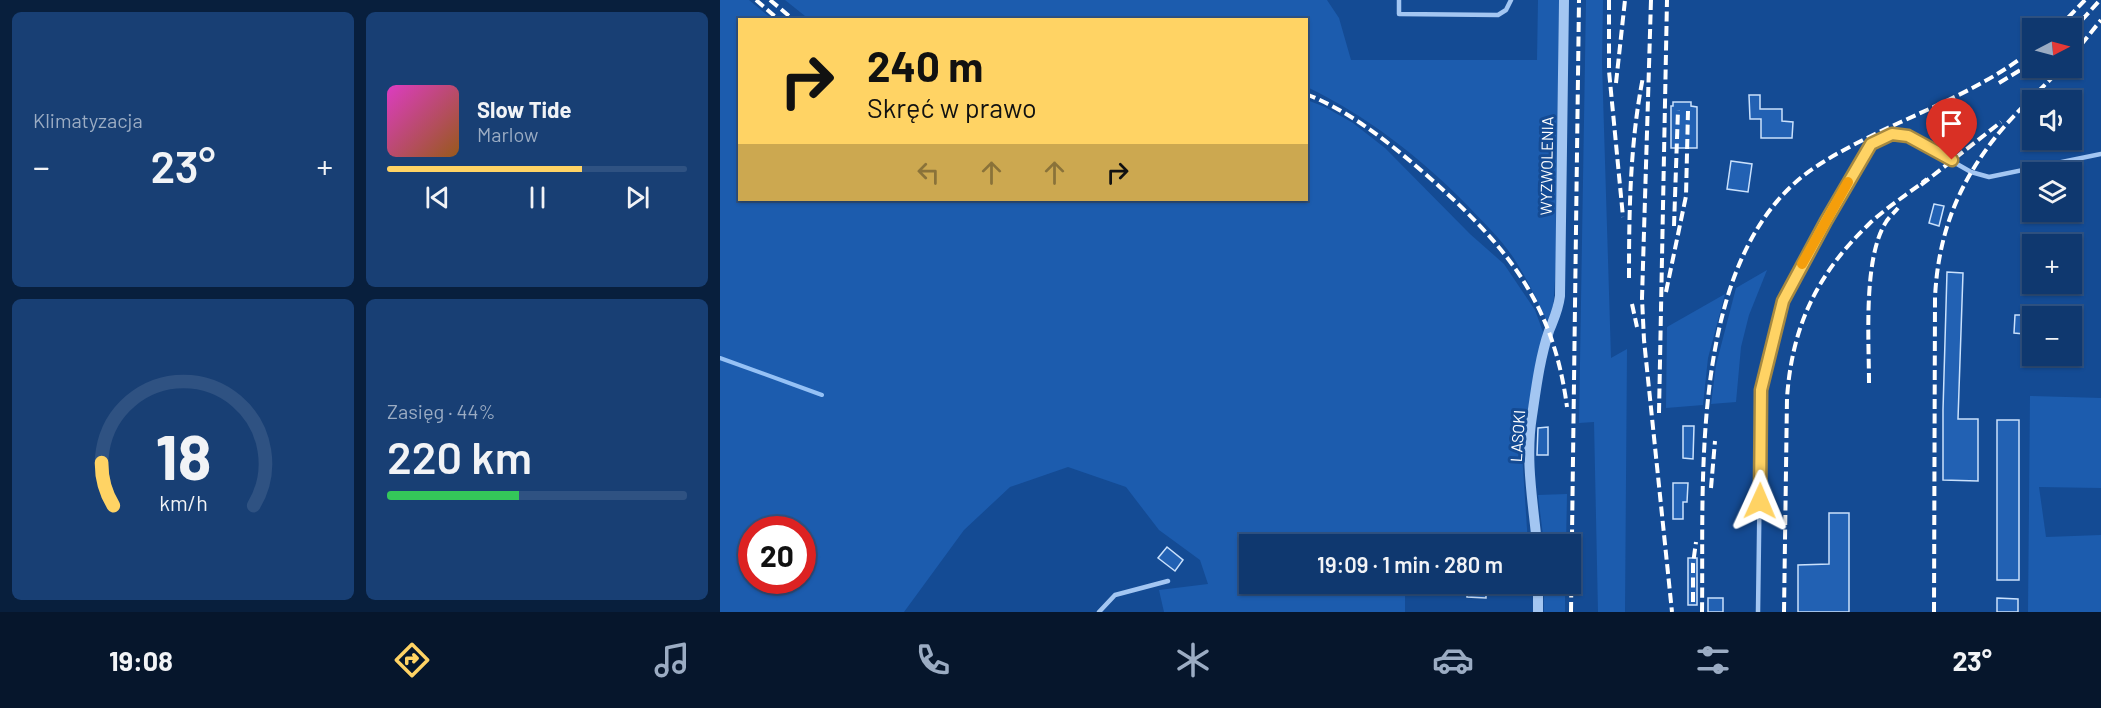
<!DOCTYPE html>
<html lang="pl">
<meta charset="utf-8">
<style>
body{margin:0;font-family:Barlow,sans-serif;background:#183f74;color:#f1f3f6;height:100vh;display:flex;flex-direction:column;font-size:22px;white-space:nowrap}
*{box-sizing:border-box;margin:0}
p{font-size:20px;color:#9bacc3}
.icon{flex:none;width:33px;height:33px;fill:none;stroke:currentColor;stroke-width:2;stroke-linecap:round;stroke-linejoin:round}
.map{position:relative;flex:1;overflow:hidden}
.details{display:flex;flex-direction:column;gap:12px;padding:12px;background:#081f3d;width:720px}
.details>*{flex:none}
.hud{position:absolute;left:18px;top:18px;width:570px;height:183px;border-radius:0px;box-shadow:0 2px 4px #0004,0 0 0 2px #2f5282;background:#ffd364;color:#111;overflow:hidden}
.needle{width:39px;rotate:84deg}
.controls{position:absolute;left:1302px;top:18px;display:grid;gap:12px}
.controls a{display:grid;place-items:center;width:60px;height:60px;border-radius:0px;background:#0f386f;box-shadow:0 2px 4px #0004,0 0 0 2px #2f5282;font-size:30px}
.speed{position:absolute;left:18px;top:516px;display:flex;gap:12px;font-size:30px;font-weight:700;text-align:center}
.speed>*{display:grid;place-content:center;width:78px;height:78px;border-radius:50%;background:#0f386f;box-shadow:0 2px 4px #0004,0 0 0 2px #2f5282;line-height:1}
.speed .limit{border:9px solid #d22;background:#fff;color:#111}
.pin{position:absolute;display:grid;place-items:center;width:51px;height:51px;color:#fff;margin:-62px -26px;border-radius:50% 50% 50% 0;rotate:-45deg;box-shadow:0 0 6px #0007}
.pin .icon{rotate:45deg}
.me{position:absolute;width:66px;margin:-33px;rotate:1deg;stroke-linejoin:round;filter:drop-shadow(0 0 4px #0008)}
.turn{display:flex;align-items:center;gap:21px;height:126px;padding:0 30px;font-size:27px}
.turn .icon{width:78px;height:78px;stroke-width:2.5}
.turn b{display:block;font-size:42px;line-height:51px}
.lanes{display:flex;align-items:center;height:57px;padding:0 30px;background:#0003;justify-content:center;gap:30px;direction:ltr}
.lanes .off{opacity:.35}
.big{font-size:45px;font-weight:600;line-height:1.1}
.details .tile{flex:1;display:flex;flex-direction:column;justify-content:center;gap:9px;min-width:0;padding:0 21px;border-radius:9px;background:#183f74}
.details .dial{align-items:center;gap:0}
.dial svg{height:156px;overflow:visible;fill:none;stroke:#2f5282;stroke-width:7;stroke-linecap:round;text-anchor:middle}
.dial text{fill:#f1f3f6;stroke:none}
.song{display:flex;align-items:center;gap:18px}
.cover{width:72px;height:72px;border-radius:9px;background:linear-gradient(135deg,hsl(310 70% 55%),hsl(30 70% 35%))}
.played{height:6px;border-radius:3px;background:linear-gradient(90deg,#ffd364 65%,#2f5282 65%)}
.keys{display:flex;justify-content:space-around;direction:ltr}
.heat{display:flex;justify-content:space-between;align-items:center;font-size:33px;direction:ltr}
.charge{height:9px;border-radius:4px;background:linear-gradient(90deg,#34c759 44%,#2f5282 0)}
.details .tiles{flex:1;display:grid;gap:12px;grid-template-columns:repeat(2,1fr)}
.trip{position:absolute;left:519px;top:534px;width:342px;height:60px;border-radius:0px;background:#0f386f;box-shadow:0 2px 4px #0004,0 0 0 2px #2f5282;font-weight:600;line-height:60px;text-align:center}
.tabs{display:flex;height:96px;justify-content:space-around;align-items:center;background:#06162c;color:#9bacc3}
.tabs .icon{width:42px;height:42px}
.tabs .selected{color:#ffd364}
.tabs b{font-size:27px;color:#f1f3f6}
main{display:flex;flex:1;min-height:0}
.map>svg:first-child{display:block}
.green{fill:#1c5cae;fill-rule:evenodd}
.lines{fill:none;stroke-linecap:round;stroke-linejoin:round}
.stream{stroke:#95c1f5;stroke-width:4}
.building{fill:#2261b3;stroke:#cae1fc;stroke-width:1.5}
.service{stroke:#a3c6f2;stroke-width:4.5}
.tertiary{stroke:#a3c6f2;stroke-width:10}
.rail{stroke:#fff;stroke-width:4;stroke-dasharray:10 4.5;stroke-linecap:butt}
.route-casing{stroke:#a68941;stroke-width:15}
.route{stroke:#ffd364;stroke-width:10}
.slow{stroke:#f59e0b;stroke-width:10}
.labels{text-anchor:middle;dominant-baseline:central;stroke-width:6;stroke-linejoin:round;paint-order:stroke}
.street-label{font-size:16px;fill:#fff;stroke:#144b94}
</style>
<main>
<section class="details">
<div class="tiles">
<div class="tile"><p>Klimatyzacja</p>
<div class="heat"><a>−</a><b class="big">23°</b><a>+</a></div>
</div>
<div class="tile">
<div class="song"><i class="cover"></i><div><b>Slow Tide</b><p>Marlow</p></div></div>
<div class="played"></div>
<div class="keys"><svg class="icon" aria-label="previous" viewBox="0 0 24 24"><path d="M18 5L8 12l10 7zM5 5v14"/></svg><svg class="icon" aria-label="pause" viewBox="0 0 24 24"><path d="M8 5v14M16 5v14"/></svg><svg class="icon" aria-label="next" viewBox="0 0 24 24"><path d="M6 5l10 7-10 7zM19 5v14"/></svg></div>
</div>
<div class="tile dial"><svg viewBox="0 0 100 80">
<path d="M14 69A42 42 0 1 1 86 69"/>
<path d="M14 69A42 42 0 0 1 8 47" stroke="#ffd364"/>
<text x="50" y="56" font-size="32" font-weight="700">18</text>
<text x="50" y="72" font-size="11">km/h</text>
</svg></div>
<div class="tile"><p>Zasięg · 44%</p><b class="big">220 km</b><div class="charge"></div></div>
</div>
</section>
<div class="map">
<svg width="1381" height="612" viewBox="0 0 1381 612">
<rect width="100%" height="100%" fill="#144b94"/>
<g class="green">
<path d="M0 0H29L52 19 20 20V200H586L587 100 605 107 633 123 665 148 750 234 784 264 815 310 823 332 802 453 808 544H530V584H811H685V612H444L439 590 488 584 480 560 439 530 406 487 348 467 290 487 244 530 184 612H0ZM32 530H82V580H32Z"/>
<path d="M65 0H607L619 18 631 60H817L818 0H839L836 265 833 310 827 321C817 299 806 277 793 257 780 238 763 222 747 205 700 157 647 116 587 87L586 20H90Z"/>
<polygon points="866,0 883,0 882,63 891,358 907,349 905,612 878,612 874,422 859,423"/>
<polygon points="1047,270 1029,315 1021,347 1016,402 991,404 996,365 1016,288"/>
<polygon points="1005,294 988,358 983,405 946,408 947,327"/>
<polygon points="1310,396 1381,398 1381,488 1319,487 1326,537 1381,535 1381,612 1308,612"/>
<polygon points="847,494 846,544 824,544 818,495"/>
<rect x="824" y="584" width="21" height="28"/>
</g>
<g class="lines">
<polyline class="stream" points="0,358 102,395"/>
</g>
<g class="building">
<polygon points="1029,95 1040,95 1040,109 1062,109 1062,121 1073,122 1072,138 1041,138 1041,119 1030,119"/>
<polygon points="953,102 971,102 971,106 977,107 977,148 951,148 951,106 953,106"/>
<polygon points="1011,161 1032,164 1028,192 1007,189"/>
<polygon points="1214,204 1224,206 1219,226 1209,223"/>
<polygon points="1227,272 1243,273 1238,419 1258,419 1258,481 1223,480 1223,410"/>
<polygon points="1295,315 1305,315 1304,334 1294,333"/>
<rect x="1277" y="420" width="22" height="160"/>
<polygon points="963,426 974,426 973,459 963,458"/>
<polygon points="828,427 828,455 817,455 818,428"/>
<polygon points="953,483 968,483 967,502 963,502 963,519 953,519"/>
<polygon points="1109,513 1129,513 1129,612 1078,612 1078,565 1109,564"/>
<polygon points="447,547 463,560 455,571 438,558"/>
<rect x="968" y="558" width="9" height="47"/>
<polygon points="747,584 766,584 766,598 747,597"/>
<rect x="988" y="598" width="15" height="14"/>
<polygon points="1277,598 1298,599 1298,612 1277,612"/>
</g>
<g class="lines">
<g class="service">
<polyline points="679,0 679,14 778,15 786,10 791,0"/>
<polyline points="379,612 395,595 448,581"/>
<polyline points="1038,612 1041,390 1063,301 1106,221 1151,144 1172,134 1188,136 1251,172 1269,177 1381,154"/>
</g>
<g class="tertiary">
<path d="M817 544C813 502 805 459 812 416 816 389 820 357 829 331 834 318 838 311 840 296L844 0"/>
<polyline points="818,612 818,584"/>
</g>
<g class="rail">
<polyline points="36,0 59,20"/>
<polyline points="50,0 74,20"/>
<polyline points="889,0 889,71 903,217"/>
<polyline points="931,0 922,298 924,340 952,612"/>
<polyline points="1338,28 1365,0"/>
<polyline points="1352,31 1380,0"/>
<polyline points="1352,56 1381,20"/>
<polyline points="896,83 905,0"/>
<polyline points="1279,83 1312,63"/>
<path d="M586 94C631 112 667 141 703 172 783 242 833 299 847 407"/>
<polyline points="1201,185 1281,122"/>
<polyline points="954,226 958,110"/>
<path d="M909 278C909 210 910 143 923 77"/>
<polyline points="946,292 966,196 968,111"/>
<polyline points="912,304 917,327"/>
<path d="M1149 383C1149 340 1143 258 1166 222 1169 217 1174 213 1178 208"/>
<polyline points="939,413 947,0"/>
<polyline points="991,488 995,441"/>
<polyline points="973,602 973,564 976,542"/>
<polyline points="851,612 859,0"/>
<path d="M982 612C984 476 967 247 1100 164 1168 121 1249 100 1312 50"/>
<path d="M1064 612 1067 398C1072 326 1097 274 1149 224 1167 207 1188 194 1207 179"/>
<path d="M1214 612 1215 298C1218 232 1240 178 1284 127 1302 106 1323 88 1341 68"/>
</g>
</g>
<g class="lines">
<defs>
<polyline id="route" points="1040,501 1041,390 1063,301 1106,221 1151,144 1172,134 1188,136 1232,160"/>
</defs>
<use href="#route" class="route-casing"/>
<use href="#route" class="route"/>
<polyline class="slow" points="1082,264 1128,182"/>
</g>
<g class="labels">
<g class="street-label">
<text transform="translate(826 166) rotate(-89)">WYZWOLENIA</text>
<text transform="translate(797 436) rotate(-86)">LASOKI</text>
</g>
</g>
</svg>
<div class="controls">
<a><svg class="needle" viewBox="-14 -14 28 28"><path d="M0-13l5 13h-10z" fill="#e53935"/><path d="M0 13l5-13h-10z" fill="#9bacc3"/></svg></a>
<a><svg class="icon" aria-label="sound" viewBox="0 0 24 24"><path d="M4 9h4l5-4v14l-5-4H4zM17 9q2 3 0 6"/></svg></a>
<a><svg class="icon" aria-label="layers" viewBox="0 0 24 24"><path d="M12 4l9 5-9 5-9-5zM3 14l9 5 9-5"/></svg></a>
<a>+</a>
<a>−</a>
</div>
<div class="speed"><div class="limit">20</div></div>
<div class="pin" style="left:1232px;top:160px;background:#d93025"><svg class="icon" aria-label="arrive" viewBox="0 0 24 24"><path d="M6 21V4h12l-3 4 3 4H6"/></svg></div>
<svg class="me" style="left:1040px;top:501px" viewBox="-20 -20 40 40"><path d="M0-17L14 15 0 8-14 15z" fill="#ffd364" stroke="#fff" stroke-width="4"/></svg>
<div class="trip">19:09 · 1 min · 280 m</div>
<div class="hud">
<div class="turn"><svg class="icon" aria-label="right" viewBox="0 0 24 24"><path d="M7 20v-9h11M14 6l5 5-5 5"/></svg><div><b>240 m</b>Skręć w prawo</div></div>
<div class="lanes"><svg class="icon off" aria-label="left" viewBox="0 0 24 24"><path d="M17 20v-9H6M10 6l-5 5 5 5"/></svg><svg class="icon off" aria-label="ahead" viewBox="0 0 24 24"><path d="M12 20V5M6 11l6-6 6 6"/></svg><svg class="icon off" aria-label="ahead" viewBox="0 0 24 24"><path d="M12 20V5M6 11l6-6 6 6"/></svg><svg class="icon" aria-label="right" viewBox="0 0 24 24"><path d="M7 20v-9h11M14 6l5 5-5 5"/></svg></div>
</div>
</div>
</main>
<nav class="tabs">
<b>19:08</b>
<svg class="icon selected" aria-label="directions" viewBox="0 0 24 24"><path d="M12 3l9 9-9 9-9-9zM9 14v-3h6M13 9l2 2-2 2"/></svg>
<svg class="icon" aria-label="music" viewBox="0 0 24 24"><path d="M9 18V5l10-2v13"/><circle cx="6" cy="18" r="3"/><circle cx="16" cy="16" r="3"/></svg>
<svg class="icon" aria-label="phone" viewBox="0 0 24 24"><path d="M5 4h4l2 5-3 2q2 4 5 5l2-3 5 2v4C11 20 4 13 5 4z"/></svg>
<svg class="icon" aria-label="climate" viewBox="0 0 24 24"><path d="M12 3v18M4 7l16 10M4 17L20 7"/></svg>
<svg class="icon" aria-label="car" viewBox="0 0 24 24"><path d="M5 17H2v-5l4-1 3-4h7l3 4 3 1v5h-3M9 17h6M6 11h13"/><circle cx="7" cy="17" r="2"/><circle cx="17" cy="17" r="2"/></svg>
<svg class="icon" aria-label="filters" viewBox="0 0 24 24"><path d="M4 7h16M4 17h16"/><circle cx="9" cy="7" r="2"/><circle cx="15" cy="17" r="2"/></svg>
<b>23°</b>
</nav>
